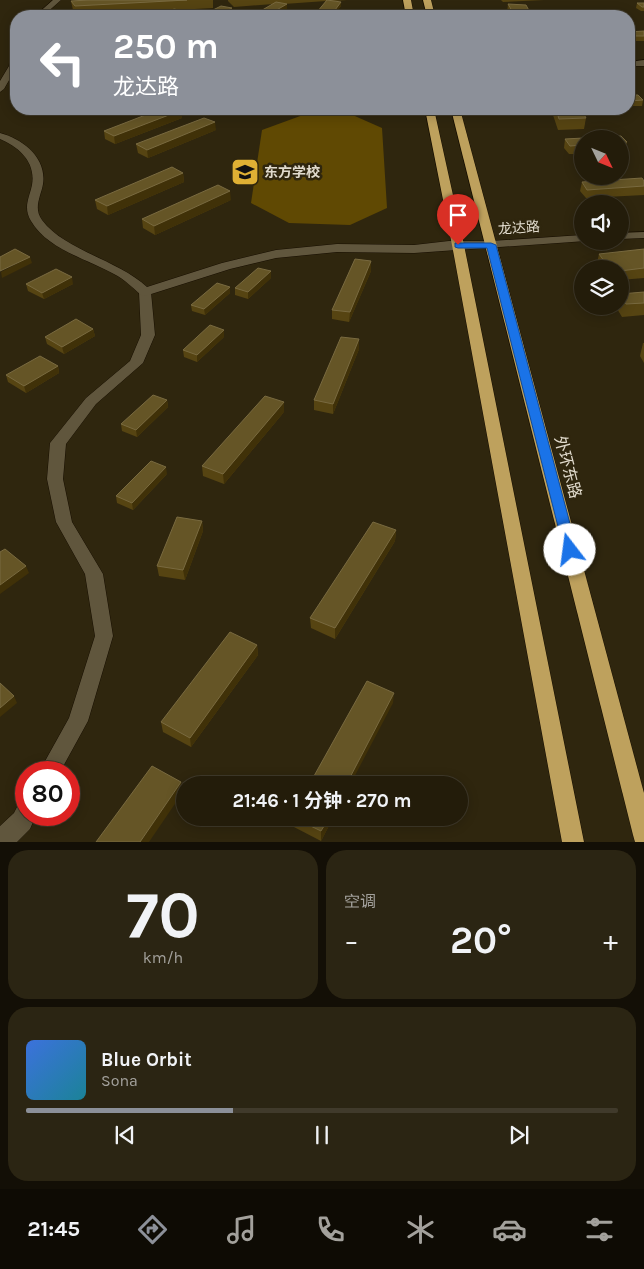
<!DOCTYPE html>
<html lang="zh">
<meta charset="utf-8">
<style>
body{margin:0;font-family:Karla,"Noto Sans SC",sans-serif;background:#2b2513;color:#f1f3f6;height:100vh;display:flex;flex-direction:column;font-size:19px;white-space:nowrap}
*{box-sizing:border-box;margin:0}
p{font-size:16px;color:#a3a19c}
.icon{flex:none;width:28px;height:28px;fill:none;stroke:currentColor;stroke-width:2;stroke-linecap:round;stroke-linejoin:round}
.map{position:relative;height:842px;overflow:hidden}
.side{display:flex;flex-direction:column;gap:8px;padding:8px;background:#130f06;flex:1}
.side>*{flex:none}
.top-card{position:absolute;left:10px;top:10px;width:625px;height:105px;border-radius:20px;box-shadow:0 2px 12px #0003,0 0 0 1px #403a2b;background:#8c9099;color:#fff;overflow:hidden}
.needle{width:32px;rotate:133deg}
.tools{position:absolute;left:574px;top:130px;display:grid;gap:10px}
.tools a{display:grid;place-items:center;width:55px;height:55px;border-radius:50%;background:#231c0a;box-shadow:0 2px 12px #0003,0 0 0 1px #403a2b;font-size:25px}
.speed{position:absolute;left:15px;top:761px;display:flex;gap:10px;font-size:25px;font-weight:700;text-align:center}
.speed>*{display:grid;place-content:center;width:65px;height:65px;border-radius:50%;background:#231c0a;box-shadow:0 2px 12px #0003,0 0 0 1px #403a2b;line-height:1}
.speed .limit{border:8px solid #d22;background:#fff;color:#111}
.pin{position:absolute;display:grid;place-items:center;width:42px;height:42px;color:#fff;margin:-51px -21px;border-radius:50% 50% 50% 0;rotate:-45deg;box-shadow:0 0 5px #0007}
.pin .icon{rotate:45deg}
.me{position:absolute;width:55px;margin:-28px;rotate:345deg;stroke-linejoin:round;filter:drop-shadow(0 0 4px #0008)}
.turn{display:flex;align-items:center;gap:18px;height:105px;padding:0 20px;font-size:22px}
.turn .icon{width:65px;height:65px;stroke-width:2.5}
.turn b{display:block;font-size:35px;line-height:42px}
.big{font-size:38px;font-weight:700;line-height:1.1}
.side .tile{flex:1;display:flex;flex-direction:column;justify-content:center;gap:8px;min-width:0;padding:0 18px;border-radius:20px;background:#2b2513}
.side .dial{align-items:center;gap:0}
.dial b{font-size:65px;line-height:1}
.song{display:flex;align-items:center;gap:15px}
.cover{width:60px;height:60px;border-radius:8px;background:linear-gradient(135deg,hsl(220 70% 55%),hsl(190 70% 35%))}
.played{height:5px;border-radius:2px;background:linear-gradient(90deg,#8c9099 35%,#403a2b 35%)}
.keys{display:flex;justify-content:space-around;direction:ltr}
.heat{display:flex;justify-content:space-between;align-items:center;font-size:28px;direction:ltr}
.side .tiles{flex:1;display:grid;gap:8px;grid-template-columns:1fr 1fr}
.tile:last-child{grid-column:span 2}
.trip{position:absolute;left:176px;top:776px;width:292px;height:50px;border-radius:25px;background:#231c0a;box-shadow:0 2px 12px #0003,0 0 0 1px #403a2b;font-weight:700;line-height:50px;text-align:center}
.menu{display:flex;height:80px;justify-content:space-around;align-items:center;background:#0e0b04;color:#a3a19c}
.menu .icon{width:35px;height:35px}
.menu .selected{color:#8c9099}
.menu b{font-size:22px;color:#f1f3f6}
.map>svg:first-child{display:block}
.green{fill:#604903}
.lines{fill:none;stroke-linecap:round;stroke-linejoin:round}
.street-casing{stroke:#170e00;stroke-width:1}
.secondary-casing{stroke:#170e00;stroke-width:1}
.highway-casing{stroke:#170e00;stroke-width:1}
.street{fill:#60563d;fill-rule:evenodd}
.secondary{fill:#60563d;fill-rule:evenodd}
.highway{fill:#bea15d;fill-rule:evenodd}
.wall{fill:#564412}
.shaded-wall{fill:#403108}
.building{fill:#655526;stroke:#796a40}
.route{fill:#1a73e8;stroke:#114b97}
.labels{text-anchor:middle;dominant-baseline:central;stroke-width:5;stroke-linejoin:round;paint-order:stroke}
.far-poi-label{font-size:14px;font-weight:bold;fill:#e1dbcd;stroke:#2f260e;text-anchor:start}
.far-street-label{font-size:14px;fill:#e1dbcd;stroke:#2f260e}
.street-label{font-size:16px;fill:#e1dbcd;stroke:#2f260e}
</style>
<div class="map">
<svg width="644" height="842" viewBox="0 0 644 842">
<rect width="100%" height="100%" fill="#2f260e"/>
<polygon class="green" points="348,113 382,128 387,208 350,225 289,223 251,203 262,130 303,115"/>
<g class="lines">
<defs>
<g id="street">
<polygon points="644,60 644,66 629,66 629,62"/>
<polygon points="145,288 151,292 155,335 143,363 96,404 66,444 63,479 72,522 103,574 113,636 88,721 60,772 39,772 69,718 95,636 85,574 56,522 47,479 50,443 86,398 130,361 141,335 139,292"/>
<polygon points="26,802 26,815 36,815 30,829 17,842 0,842 0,826 14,813 18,805"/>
</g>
<g id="secondary">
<polygon points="53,0 61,0 43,16 35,16"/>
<polygon points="13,38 16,38 16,68 4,89 0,92 0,81 9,66"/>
<path d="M0 133C23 139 47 158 43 184 41 196 33 208 42 220 64 250 118 260 147 287L222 263 276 250 337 244 414 245 449 241H491L582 235V241H586L414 253 337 252 276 258 230 269 145 296 141 295C132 287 124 279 114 274 87 259 47 249 31 221 23 207 29 199 32 185 36 162 19 147 0 139Z"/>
<polygon points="644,232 644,238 620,239 620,233"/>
</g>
<g id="highway">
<polygon points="403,0 411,0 414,16 406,16"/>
<polygon points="423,0 431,0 435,16 427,16"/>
<polygon points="425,109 434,109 464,245 584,842 562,842 452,245"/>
<polygon points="451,109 460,109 644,793 644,842 635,842 633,835"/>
</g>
</defs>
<use href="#street" class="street-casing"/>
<use href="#secondary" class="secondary-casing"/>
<use href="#highway" class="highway-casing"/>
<use href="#street" class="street"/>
<use href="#secondary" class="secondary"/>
<use href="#highway" class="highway"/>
</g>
<g class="wall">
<polygon points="79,0 213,0 213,8 177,10 185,16 172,10 87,15 75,13 73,10 71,1"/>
<polygon points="228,0 347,0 333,1 341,6 333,16 317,16 317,12 326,1 284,4 287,9 273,4 234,7 228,1"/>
<polygon points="501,0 544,0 503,2"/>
<polygon points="637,3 644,3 644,11 641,11 636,8"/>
<polygon points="508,4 532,16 509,16 507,13"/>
<polygon points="644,31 644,41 629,41 629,32"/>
<polygon points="629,95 643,100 642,106 629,106"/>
<polygon points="551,109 581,109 586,118 584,129 558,130"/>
<polygon points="182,110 182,118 115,144 105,139 104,131"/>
<polygon points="216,130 148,158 138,153 136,144"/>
<polygon points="621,136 627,142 625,151 620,151 620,139 582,139 582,154 569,154 564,148 565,139"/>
<polygon points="183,173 184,182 108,215 97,209 95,200"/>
<polygon points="644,181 644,195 586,198 580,191 582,182"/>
<polygon points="231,200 155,235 143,228 142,219"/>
<polygon points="644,249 644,278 620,280 620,269 601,269 597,263 599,254"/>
<polygon points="371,261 371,271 349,322 332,319 332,310"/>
<polygon points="271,278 248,299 235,295 235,288"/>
<polygon points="26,284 73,284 44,299 28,291"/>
<polygon points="230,287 230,293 205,315 192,311 191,305"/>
<polygon points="644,292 644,315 622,317 616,307 620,306 620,294"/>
<polygon points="93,329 95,336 64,354 47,344 45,337"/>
<polygon points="224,337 197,362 184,357 183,350"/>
<polygon points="643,343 644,343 644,363 640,356"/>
<polygon points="359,349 333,414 314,410 314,400"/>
<polygon points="58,366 59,373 26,393 8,382 6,375"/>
<polygon points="167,400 168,407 137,437 122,431 121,424"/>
<polygon points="284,412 224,484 203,476 202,466"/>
<polygon points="167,474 133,510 117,503 116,496"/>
<polygon points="202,521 203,531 185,580 159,576 157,566"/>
<polygon points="396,530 395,541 335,639 311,628 310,618"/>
<polygon points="257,645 258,655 191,747 163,732 161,722"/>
<polygon points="292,818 333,818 321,841 292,826"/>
</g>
<g class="shaded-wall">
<polygon points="341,2 341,6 333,16 332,16 332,14"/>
<polygon points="287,4 287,9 274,16 266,16"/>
<polygon points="232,8 232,12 225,16 216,16"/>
<polygon points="184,11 185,16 174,16"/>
<polygon points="182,110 182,118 115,144 114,136"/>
<polygon points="215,122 216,130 148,158 147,150"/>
<polygon points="183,173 184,182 108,215 107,206"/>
<polygon points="230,191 231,200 155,235 154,226"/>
<polygon points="30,257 32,263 2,278 1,272"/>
<polygon points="371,261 371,271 349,322 350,312"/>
<polygon points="271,271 271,278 248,299 248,292"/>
<polygon points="72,277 73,284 44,299 42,293"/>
<polygon points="230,287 230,293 205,315 204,309"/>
<polygon points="93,329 95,336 64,354 62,347"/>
<polygon points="224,330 224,337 197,362 197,355"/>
<polygon points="359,339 359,349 333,414 333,404"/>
<polygon points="58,366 59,373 26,393 24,386"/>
<polygon points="167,400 168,407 137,437 136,430"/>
<polygon points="284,402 284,412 224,484 223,474"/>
<polygon points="166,467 167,474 133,510 132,503"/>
<polygon points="202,521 203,531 185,580 183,570"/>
<polygon points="396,530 395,541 335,639 335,628"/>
<polygon points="26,566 29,573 0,594 0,585"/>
<polygon points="257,645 258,655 191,747 190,738"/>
<polygon points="394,693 393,703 350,785 346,785"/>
<polygon points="14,696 17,703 0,717 0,708"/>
<polygon points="181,782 183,792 149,842 140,842"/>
<polygon points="329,818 333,818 321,841 321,831"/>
</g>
<g class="building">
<polygon points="89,0 187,0 75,6 71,1"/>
<polygon points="327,0 341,2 332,14 317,12"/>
<polygon points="276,2 287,4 266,16 252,16"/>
<polygon points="637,3 644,3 644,7 642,7"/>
<polygon points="508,4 526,5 532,16 515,16"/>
<polygon points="221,6 232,8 216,16 201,16"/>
<polygon points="174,9 184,11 174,16 160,16"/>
<polygon points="128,12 138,14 134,16 119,16"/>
<polygon points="77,13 87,15 83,16 69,16"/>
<polygon points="588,13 592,16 547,16 546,15"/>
<polygon points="644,31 644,36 629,36 629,32"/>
<polygon points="629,95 638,95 643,100 629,101"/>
<polygon points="161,109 180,109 182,110 114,136 104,131"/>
<polygon points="556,109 581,109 586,118 559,119"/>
<polygon points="204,118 215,122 147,150 136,144"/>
<polygon points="621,136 627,142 620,143 620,139 582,139 582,145 570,146 565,139"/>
<polygon points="172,167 183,173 107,206 95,200"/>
<polygon points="642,178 644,181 644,186 587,190 582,182"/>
<polygon points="218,185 230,191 154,226 142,219"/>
<polygon points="15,249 30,257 0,271 0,257"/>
<polygon points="644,249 644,268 620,271 620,269 610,269 599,254"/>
<polygon points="355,259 371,261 350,312 332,310"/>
<polygon points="258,268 271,271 248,292 235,288"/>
<polygon points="56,269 72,277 42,293 26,284"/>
<polygon points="217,283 230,287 204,309 191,305"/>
<polygon points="644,292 644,303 626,304 620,295 620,294"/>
<polygon points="76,319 93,329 62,347 45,337"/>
<polygon points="210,325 224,330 197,355 183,350"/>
<polygon points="341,337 359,339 333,404 314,400"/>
<polygon points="40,356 58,366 24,386 6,375"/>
<polygon points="153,395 167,400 136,430 121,424"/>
<polygon points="265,396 284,402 223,474 202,466"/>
<polygon points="151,461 166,467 132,503 116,496"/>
<polygon points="177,517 202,521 183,570 157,566"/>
<polygon points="373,522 396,530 335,628 310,618"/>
<polygon points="5,549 26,566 0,585 0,552"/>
<polygon points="230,632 257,645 190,738 161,722"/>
<polygon points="367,681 394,693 346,785 309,785"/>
<polygon points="0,683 14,696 0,708"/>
<polygon points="152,766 181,782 140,842 96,842"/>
<polygon points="294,818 329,818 321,831"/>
</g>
<polygon class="route" points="455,243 491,243 496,245 577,550 575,553 565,553 564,550 487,248 458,248 455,247"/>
<defs>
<symbol id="school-square" viewBox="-11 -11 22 22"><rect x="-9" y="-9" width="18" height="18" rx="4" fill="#dfb034" stroke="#2f260e"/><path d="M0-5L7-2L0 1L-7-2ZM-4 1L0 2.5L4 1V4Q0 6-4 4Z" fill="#111"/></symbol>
</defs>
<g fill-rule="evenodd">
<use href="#school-square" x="229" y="156" width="32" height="32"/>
</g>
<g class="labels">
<g class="far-poi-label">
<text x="264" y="172">东方学校</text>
</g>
<g class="far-street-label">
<text transform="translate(519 228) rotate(-4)">龙达路</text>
</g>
<g class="street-label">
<text transform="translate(568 467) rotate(75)">外环东路</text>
</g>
</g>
</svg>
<div class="tools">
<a><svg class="needle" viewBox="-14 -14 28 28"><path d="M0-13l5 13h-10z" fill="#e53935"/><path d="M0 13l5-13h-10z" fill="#a3a19c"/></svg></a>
<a><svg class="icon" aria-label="sound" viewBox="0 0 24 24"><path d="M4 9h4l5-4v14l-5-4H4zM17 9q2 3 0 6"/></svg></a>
<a><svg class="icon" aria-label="layers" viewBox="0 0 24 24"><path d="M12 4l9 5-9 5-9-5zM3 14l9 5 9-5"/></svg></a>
</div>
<div class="speed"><div class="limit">80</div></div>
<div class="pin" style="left:458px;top:245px;background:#d93025"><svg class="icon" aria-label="arrive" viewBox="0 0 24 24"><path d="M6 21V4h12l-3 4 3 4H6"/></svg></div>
<svg class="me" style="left:570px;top:550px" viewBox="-20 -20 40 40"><circle r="19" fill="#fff"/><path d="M0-13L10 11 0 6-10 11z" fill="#1a73e8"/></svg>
<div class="trip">21:46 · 1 分钟 · 270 m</div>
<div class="top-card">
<div class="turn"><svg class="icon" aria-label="left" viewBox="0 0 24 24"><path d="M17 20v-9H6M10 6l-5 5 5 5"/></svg><div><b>250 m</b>龙达路</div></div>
</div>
</div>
<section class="side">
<div class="tiles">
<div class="tile dial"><b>70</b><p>km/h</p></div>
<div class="tile"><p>空调</p>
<div class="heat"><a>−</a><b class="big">20°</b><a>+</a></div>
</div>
<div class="tile">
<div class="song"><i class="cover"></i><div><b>Blue Orbit</b><p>Sona</p></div></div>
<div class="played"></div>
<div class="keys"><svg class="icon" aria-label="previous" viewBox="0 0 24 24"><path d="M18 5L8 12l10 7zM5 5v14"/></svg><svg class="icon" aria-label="pause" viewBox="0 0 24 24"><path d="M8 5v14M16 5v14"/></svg><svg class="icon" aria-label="next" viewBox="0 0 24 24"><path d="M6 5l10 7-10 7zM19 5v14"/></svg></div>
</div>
</div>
</section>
<nav class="menu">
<b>21:45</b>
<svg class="icon selected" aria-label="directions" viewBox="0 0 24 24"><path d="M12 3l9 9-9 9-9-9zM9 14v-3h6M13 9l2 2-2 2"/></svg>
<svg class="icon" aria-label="music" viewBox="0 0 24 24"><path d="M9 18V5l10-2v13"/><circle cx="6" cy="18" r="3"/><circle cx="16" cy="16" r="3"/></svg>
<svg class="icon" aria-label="phone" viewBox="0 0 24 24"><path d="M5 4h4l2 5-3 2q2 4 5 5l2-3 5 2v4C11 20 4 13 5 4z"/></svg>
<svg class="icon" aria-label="climate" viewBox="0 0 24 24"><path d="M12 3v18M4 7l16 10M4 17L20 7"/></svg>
<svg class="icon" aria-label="car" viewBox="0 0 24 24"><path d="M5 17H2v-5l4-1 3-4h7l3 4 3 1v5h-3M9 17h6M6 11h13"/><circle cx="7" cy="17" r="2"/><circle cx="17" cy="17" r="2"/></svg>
<svg class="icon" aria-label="filters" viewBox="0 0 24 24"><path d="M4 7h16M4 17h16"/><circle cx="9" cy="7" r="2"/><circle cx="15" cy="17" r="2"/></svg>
</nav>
